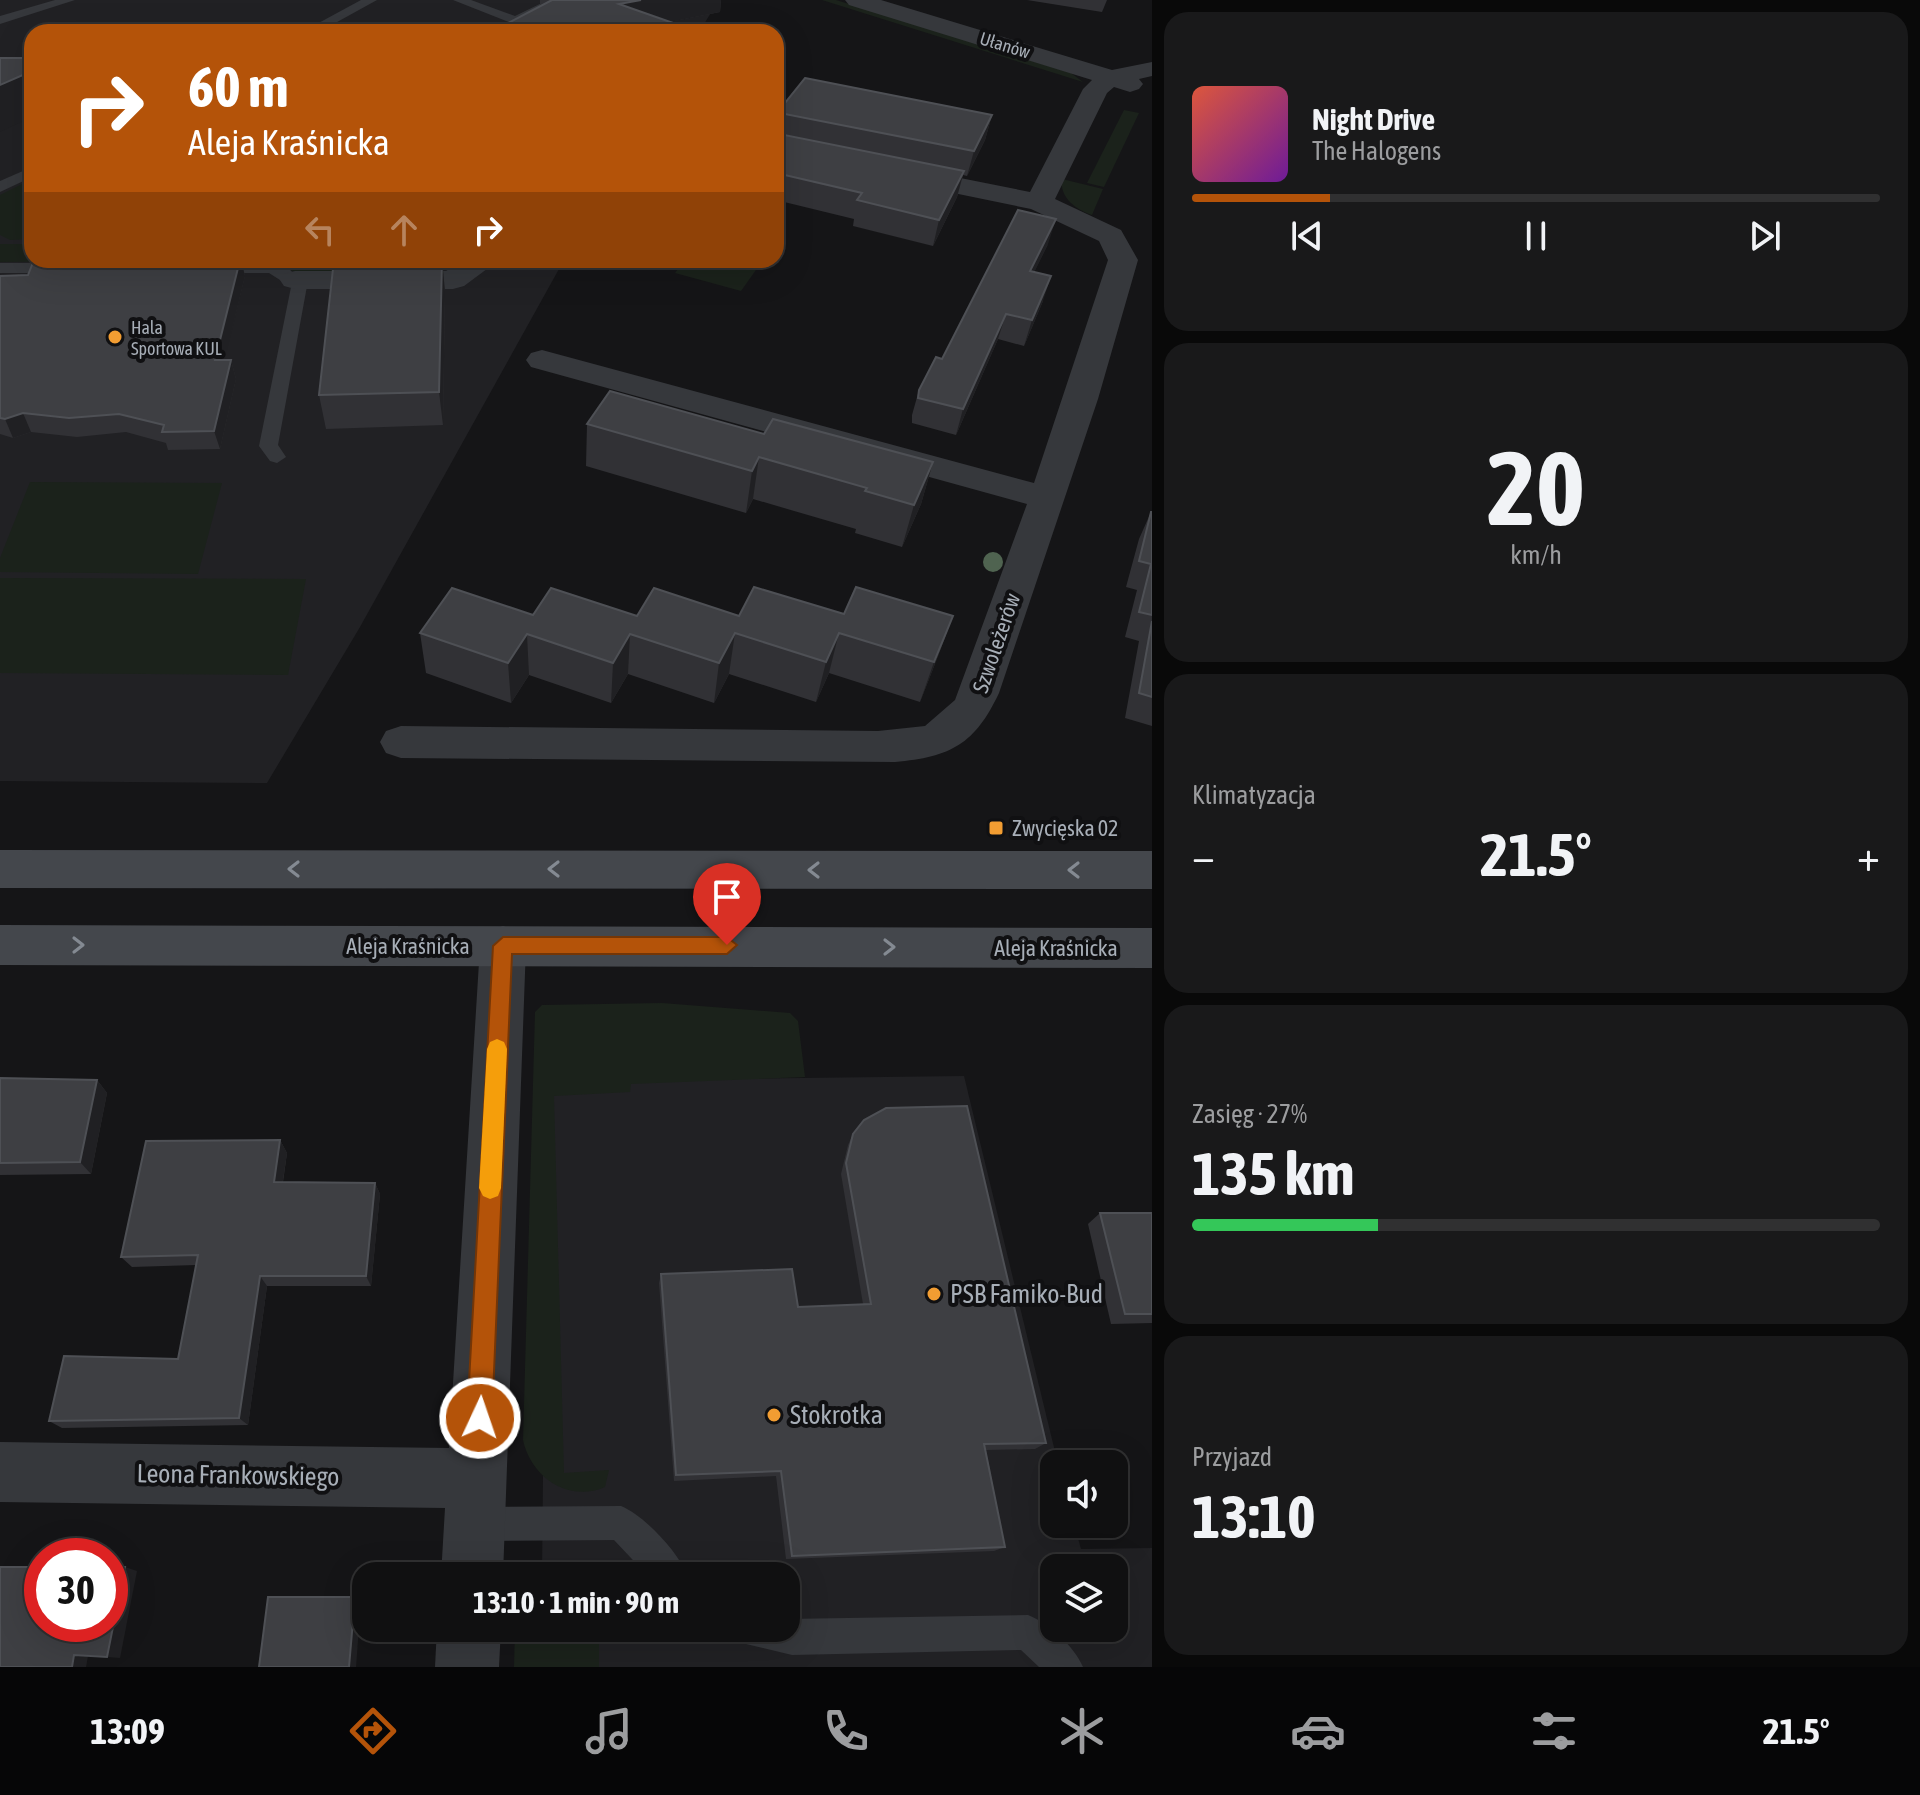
<!DOCTYPE html>
<html lang="pl">
<meta charset="utf-8">
<style>
body{margin:0;font-family:"Asap Condensed",sans-serif;background:#19191a;color:#f1f3f6;height:100vh;display:flex;flex-direction:column;font-size:30px;white-space:nowrap}
*{box-sizing:border-box;margin:0}
p{font-size:26px;color:#9c9d9f}
.icon{flex:none;width:44px;height:44px;fill:none;stroke:currentColor;stroke-width:2;stroke-linecap:round;stroke-linejoin:round}
.map{position:relative;flex:1;overflow:hidden}
.details{display:flex;flex-direction:column;gap:12px;padding:12px;background:#090909;width:768px}
.details>*{flex:none}
.hud{position:absolute;left:24px;top:24px;width:760px;height:244px;border-radius:24px;box-shadow:0 8px 32px #0002,0 0 0 2px #303031;background:#b45309;color:#fff;overflow:hidden}
.fabs{position:absolute;left:1040px;top:1450px;display:grid;gap:16px}
.fabs a{display:grid;place-items:center;width:88px;height:88px;border-radius:16px;background:#101011;box-shadow:0 8px 32px #0002,0 0 0 2px #303031;font-size:40px}
.speed{position:absolute;left:24px;top:1538px;display:flex;gap:16px;font-size:40px;font-weight:700;text-align:center}
.speed>*{display:grid;place-content:center;width:104px;height:104px;border-radius:50%;background:#101011;box-shadow:0 8px 32px #0002,0 0 0 2px #303031;line-height:1}
.speed .limit{border:12px solid #d22;background:#fff;color:#111}
.pin{position:absolute;display:grid;place-items:center;width:68px;height:68px;color:#fff;margin:-82px -34px;border-radius:50% 50% 50% 0;rotate:-45deg;box-shadow:0 0 8px #0007}
.pin .icon{rotate:45deg}
.me{position:absolute;width:88px;margin:-44px;rotate:3deg;stroke-linejoin:round;filter:drop-shadow(0 0 6px #0008)}
.turn{display:flex;align-items:center;gap:28px;height:168px;padding:0 32px;font-size:36px}
.turn .icon{width:104px;height:104px;stroke-width:2.5}
.turn b{display:block;font-size:56px;line-height:68px}
.lanes{display:flex;align-items:center;height:76px;padding:0 32px;background:#0003;justify-content:center;gap:40px;direction:ltr}
.lanes .off{opacity:.35}
.big{font-size:60px;font-weight:700;line-height:1.1}
.details .widget{flex:1;display:flex;flex-direction:column;justify-content:center;gap:12px;min-width:0;padding:0 28px;border-radius:24px;background:#19191a}
.details .dial{align-items:center;gap:0}
.dial b{font-size:104px;line-height:1}
.song{display:flex;align-items:center;gap:24px}
.cover{width:96px;height:96px;border-radius:12px;background:linear-gradient(135deg,hsl(10 70% 55%),hsl(280 70% 35%))}
.played{height:8px;border-radius:4px;background:linear-gradient(90deg,#b45309 20%,#303031 20%)}
.keys{display:flex;justify-content:space-around;direction:ltr}
.heat{display:flex;justify-content:space-between;align-items:center;font-size:44px;direction:ltr}
.charge{height:12px;border-radius:6px;background:linear-gradient(90deg,#34c759 27%,#303031 0)}
.trip{position:absolute;left:352px;top:1562px;width:448px;height:80px;border-radius:24px;background:#101011;box-shadow:0 8px 32px #0002,0 0 0 2px #303031;font-weight:700;line-height:80px;text-align:center}
.dock{display:flex;height:128px;justify-content:space-around;align-items:center;background:#060607;color:#9c9d9f}
.dock .icon{width:56px;height:56px}
.dock .on{color:#b45309}
.dock b{font-size:36px;color:#f1f3f6}
main{display:flex;flex:1;min-height:0}
.map>svg:first-child{display:block}
.built{fill:#212124;fill-rule:evenodd}
.green{fill:#1b221b}
.lines{fill:none;stroke-linecap:round;stroke-linejoin:round}
.lane{fill:#36383c;fill-rule:evenodd}
.street{fill:#36383c;fill-rule:evenodd}
.secondary{fill:#44474c;fill-rule:evenodd}
.tree{fill:#4f6350}
.wall{fill:#313135}
.shaded-wall{fill:#202023}
.building{fill:#3e3f43;stroke:#4e5055;stroke-width:2}
.oneway{stroke:#848a92}
.route{fill:#b45309;stroke:#753606;stroke-width:2}
.slow{fill:#f59e0b}
.poi-dot{fill:#f29d32;stroke:#101012;stroke-width:3}
.labels{text-anchor:middle;dominant-baseline:central;stroke-width:8;stroke-linejoin:round;paint-order:stroke}
.far-street-label{font-size:18px;fill:#a7aeb7;stroke:#101012}
.far-poi-label{font-size:18px;fill:#a7aeb7;stroke:#101012;text-anchor:start}
.street-label{font-size:22px;fill:#a7aeb7;stroke:#101012}
.poi-label{font-size:22px;fill:#a7aeb7;stroke:#101012;text-anchor:start}
.near-poi-label{font-size:26px;fill:#a7aeb7;stroke:#101012;text-anchor:start}
.near-street-label{font-size:26px;fill:#a7aeb7;stroke:#101012}
</style>
<main>
<div class="map">
<svg width="1152" height="1667" viewBox="0 0 1152 1667">
<rect width="100%" height="100%" fill="#151517"/>
<g class="built">
<polygon points="0,0 719,0 699,32 32,32 32,260 564,260 360,627 267,783 0,781"/>
<path d="M964 1076 1058 1464H1054V1524H1074L1081 1549 1152 1548V1667H542V1628H786V1576H542L547 1081ZM1054 1568H1114V1628H1054Z"/>
</g>
<g class="green">
<polygon points="822,0 836,0 1071,73 1083,82"/>
<polygon points="1124,110 1139,113 1104,187 1087,183"/>
<polygon points="32,179 32,239 10,240 0,235 0,195"/>
<path d="M1062 179 1103 189 1092 215C1076 210 1059 197 1062 179Z"/>
<polygon points="0,244 32,244 32,260 208,260 0,262"/>
<polygon points="253,260 361,260 358,277 305,276 279,265 252,263"/>
<polygon points="685,260 763,260 741,291 675,273"/>
<polygon points="30,482 222,483 198,574 0,572 0,558"/>
<polygon points="0,578 306,579 288,675 0,673"/>
<path d="M662 1003 790 1013 798 1021 805 1077 631 1084 630 1092 554 1096 564 1473 609 1470 605 1487C568 1503 531 1477 523 1440L535 1012 542 1005Z"/>
<polygon points="515,1628 599,1628 599,1667 514,1667"/>
</g>
<g class="lines">
<g class="lane">
<polygon points="55,0 75,0 0,24 0,16"/>
<polygon points="361,0 377,0 319,32 302,32"/>
<polygon points="453,0 471,0 515,16 548,0 564,0 516,25"/>
<polygon points="32,167 32,177 0,192 0,181"/>
<polygon points="246,262 288,268 307,286 278,445 286,457 277,463 270,461 259,446 291,287 269,273 210,273 202,268 210,263"/>
<polygon points="0,263 61,263 69,268 61,273 0,273"/>
<path d="M621 1506C645 1516 678 1552 688 1576H648L614 1540 474 1541 462 1536 457 1524 462 1512 474 1507Z"/>
<path d="M1028 1615C1049 1623 1074 1646 1083 1667H1039L1021 1650 792 1655 729 1640 724 1628H786V1619Z"/>
</g>
<g class="street">
<path d="M845 0H881L1112 70 1152 62V76L1139 79 1143 84 1139 89 1130 92 1114 87 1107 93 1055 199 1121 230 1138 260 1098 399 999 693C975 744 951 757 895 762L401 758 386 753 380 742 386 731 401 726 878 731 925 726 955 700 1027 504 531 367 526 360 531 353 542 350 1034 483 1108 260 1099 241 1031 209 900 182 890 180 886 174 890 168 900 166 1030 192 1083 89 1092 80 849 5Z"/>
<polygon points="464,260 499,260 464,286 453,289 295,289 284,286 280,280 284,274 295,271 446,271"/>
<polygon points="503,926 520,932 526,946 503,1576 441,1576 445,1508 0,1502 0,1442 449,1448 480,946 486,932"/>
<polygon points="437,1628 501,1628 499,1667 435,1667"/>
</g>
<g class="secondary">
<polygon points="0,850 1152,851 1152,889 0,888"/>
<polygon points="0,925 1152,928 1152,968 0,965"/>
</g>
</g>
<circle class="tree" cx="993" cy="562" r="10"/>
<g class="wall">
<polygon points="540,0 721,0 720,12 669,22 540,6"/>
<polygon points="1027,0 1107,0 1102,12"/>
<polygon points="805,78 992,115 985,140 967,176 963,175 957,197 933,246 853,226 854,219 776,200 776,114"/>
<polygon points="1048,244 1034,272 1043,301 1024,346 998,339 956,435 912,423 912,415 919,390 942,359"/>
<polygon points="34,260 241,260 245,276 224,360 231,360 236,379 220,449 168,450 166,443 126,432 77,437 31,432 13,438 0,434 0,276 28,275"/>
<polygon points="334,260 445,260 445,268 443,268 445,292 443,425 326,429 319,395"/>
<polygon points="587,424 764,434 933,462 921,504 902,547 855,533 856,529 753,499 746,513 586,466"/>
<polygon points="1151,512 1152,512 1152,726 1125,718 1139,641 1125,637 1137,590 1126,587 1139,539"/>
<polygon points="844,614 953,616 938,656 920,702 829,673 816,702 729,674 714,703 628,674 611,703 529,675 511,703 426,673 420,633 533,615 637,616"/>
<polygon points="0,1078 97,1080 107,1093 91,1174 0,1175"/>
<polygon points="853,1134 1046,1443 1035,1449 986,1450 1005,1547 994,1551 786,1559 776,1476 674,1481 659,1283 661,1274 798,1307 863,1304 841,1174 848,1145"/>
<polygon points="280,1140 287,1153 283,1182 375,1183 380,1194 371,1286 267,1286 248,1425 62,1428 49,1421 178,1359 196,1265 132,1267 121,1257"/>
<polygon points="1100,1213 1152,1213 1152,1323 1111,1324 1088,1224"/>
</g>
<g class="shaded-wall">
<polygon points="641,0 721,0 720,12 619,32 619,4"/>
<polygon points="676,24 676,32 662,32"/>
<polygon points="32,71 32,117 0,132 0,85"/>
<polygon points="992,115 985,140 967,176 974,151"/>
<polygon points="964,171 957,197 933,246 939,220"/>
<polygon points="1056,219 1048,244 1022,297 1030,271"/>
<polygon points="240,260 241,260 245,276 220,379 215,360"/>
<polygon points="442,260 445,292 443,425 439,392"/>
<polygon points="1051,276 1043,301 1024,346 1032,320"/>
<polygon points="1006,314 998,339 956,435 963,409"/>
<polygon points="231,360 236,379 220,449 214,431"/>
<polygon points="23,413 31,432 13,438 5,419"/>
<polygon points="759,457 753,499 746,513 752,471"/>
<polygon points="933,462 921,504 902,547 914,505"/>
<polygon points="953,616 938,656 920,702 934,662"/>
<polygon points="735,633 729,674 714,703 719,663"/>
<polygon points="839,633 829,673 816,702 826,662"/>
<polygon points="527,634 529,675 511,703 508,663"/>
<polygon points="630,634 628,674 611,703 613,663"/>
<polygon points="97,1080 107,1093 91,1174 80,1162"/>
<polygon points="280,1140 287,1153 281,1193 274,1182"/>
<polygon points="375,1183 380,1194 371,1286 366,1276"/>
<polygon points="260,1276 267,1286 248,1425 239,1418"/>
<polygon points="125,1567 137,1571 120,1658 107,1657"/>
<polygon points="355,1597 361,1600 356,1667 349,1667"/>
<polygon points="74,1655 88,1656 86,1667 72,1667"/>
</g>
<g class="building">
<polygon points="552,0 641,0 619,4 676,24 662,32 491,32"/>
<polygon points="0,58 32,58 32,71 0,85"/>
<polygon points="805,78 992,115 974,151 780,113 776,116 779,134 964,171 939,220 857,200 862,193 776,173 776,114"/>
<polygon points="1018,210 1056,219 1030,271 1051,276 1032,320 1006,314 963,409 918,398 919,390 936,357 942,359"/>
<polygon points="34,260 240,260 215,360 231,360 214,431 162,432 164,425 119,414 69,418 23,413 5,419 0,418 0,276 28,275"/>
<polygon points="334,260 442,260 439,392 319,395"/>
<polygon points="610,391 764,434 773,419 933,462 914,505 865,491 867,488 759,457 752,471 587,424"/>
<polygon points="1151,512 1152,512 1152,615 1139,612 1151,564 1139,561"/>
<polygon points="754,587 844,614 856,587 953,616 934,662 839,633 826,662 735,633 719,663 630,634 613,663 527,634 508,663 420,633 452,588 533,615 551,588 637,616 654,588 739,616"/>
<polygon points="1152,621 1152,697 1139,693"/>
<polygon points="0,1078 97,1080 80,1162 0,1163"/>
<polygon points="967,1106 1046,1443 984,1444 1005,1547 792,1556 781,1471 676,1475 661,1274 792,1269 798,1307 871,1304 846,1163 853,1134 864,1120 886,1108"/>
<polygon points="280,1140 274,1182 375,1183 366,1276 260,1276 239,1418 49,1421 64,1356 178,1359 198,1255 121,1257 146,1141"/>
<polygon points="1100,1213 1152,1213 1152,1314 1125,1314"/>
<polygon points="0,1567 42,1567 42,1624 110,1624 110,1567 125,1567 107,1657 74,1655 72,1667 0,1667"/>
<polygon points="268,1597 355,1597 349,1667 259,1667"/>
</g>
<defs><path id="oneway-chevron" d="M-2-3.5L2.5 0L-2 3.5" fill="none" stroke-width="1.6" stroke-linecap="round" stroke-linejoin="round" transform="scale(2)"/></defs>
<g class="oneway">
<use href="#oneway-chevron" transform="translate(294 869) rotate(-180)"/>
<use href="#oneway-chevron" transform="translate(554 869) rotate(-180)"/>
<use href="#oneway-chevron" transform="translate(814 870) rotate(-180)"/>
<use href="#oneway-chevron" transform="translate(1074 870) rotate(-180)"/>
<use href="#oneway-chevron" transform="translate(78 945)"/>
<use href="#oneway-chevron" transform="translate(889 947)"/>
</g>
<polygon class="route" points="503,937 727,937 737,945 727,954 512,954 492,1418 488,1427 480,1430 471,1427 467,1418 493,946"/>
<polygon class="slow" points="497,1039 504,1042 507,1049 501,1188 498,1196 490,1199 483,1196 479,1188 487,1049 490,1042"/>
<g class="poi-dot">
<circle cx="115" cy="337" r="8"/>
<rect x="988" y="820" width="16" height="16" rx="4"/>
<circle cx="934" cy="1294" r="8"/>
<circle cx="774" cy="1415" r="8"/>
</g>
<g class="labels">
<g class="far-street-label">
<text transform="translate(1005 45) rotate(17)">Ułanów</text>
</g>
<g class="far-poi-label">
<text x="131" y="327">Hala<tspan x="131" dy="21">Sportowa KUL</tspan></text>
</g>
<g class="street-label">
<text transform="translate(996 643) rotate(-71)">Szwoleżerów</text>
<text x="408" y="946">Aleja Kraśnicka</text>
<text x="1056" y="948">Aleja Kraśnicka</text>
</g>
<g class="poi-label">
<text x="1012" y="828">Zwycięska 02</text>
</g>
<g class="near-poi-label">
<text x="950" y="1294">PSB Famiko-Bud</text>
<text x="790" y="1415">Stokrotka</text>
</g>
<g class="near-street-label">
<text transform="translate(238 1475) rotate(1)">Leona Frankowskiego</text>
</g>
</g>
</svg>
<div class="fabs">
<a><svg class="icon" aria-label="sound" viewBox="0 0 24 24"><path d="M4 9h4l5-4v14l-5-4H4zM17 9q2 3 0 6"/></svg></a>
<a><svg class="icon" aria-label="layers" viewBox="0 0 24 24"><path d="M12 4l9 5-9 5-9-5zM3 14l9 5 9-5"/></svg></a>
</div>
<div class="speed"><div class="limit">30</div></div>
<div class="pin" style="left:727px;top:945px;background:#d93025"><svg class="icon" aria-label="arrive" viewBox="0 0 24 24"><path d="M6 21V4h12l-3 4 3 4H6"/></svg></div>
<svg class="me" style="left:480px;top:1418px" viewBox="-20 -20 40 40"><circle r="17" fill="#b45309" stroke="#fff" stroke-width="3"/><path d="M0-11L8 9 0 5-8 9z" fill="#fff"/></svg>
<div class="trip">13:10 · 1 min · 90 m</div>
<div class="hud">
<div class="turn"><svg class="icon" aria-label="right" viewBox="0 0 24 24"><path d="M7 20v-9h11M14 6l5 5-5 5"/></svg><div><b>60 m</b>Aleja Kraśnicka</div></div>
<div class="lanes"><svg class="icon off" aria-label="left" viewBox="0 0 24 24"><path d="M17 20v-9H6M10 6l-5 5 5 5"/></svg><svg class="icon off" aria-label="ahead" viewBox="0 0 24 24"><path d="M12 20V5M6 11l6-6 6 6"/></svg><svg class="icon" aria-label="right" viewBox="0 0 24 24"><path d="M7 20v-9h11M14 6l5 5-5 5"/></svg></div>
</div>
</div>
<section class="details">
<div class="widget">
<div class="song"><i class="cover"></i><div><b>Night Drive</b><p>The Halogens</p></div></div>
<div class="played"></div>
<div class="keys"><svg class="icon" aria-label="previous" viewBox="0 0 24 24"><path d="M18 5L8 12l10 7zM5 5v14"/></svg><svg class="icon" aria-label="pause" viewBox="0 0 24 24"><path d="M8 5v14M16 5v14"/></svg><svg class="icon" aria-label="next" viewBox="0 0 24 24"><path d="M6 5l10 7-10 7zM19 5v14"/></svg></div>
</div>
<div class="widget dial"><b>20</b><p>km/h</p></div>
<div class="widget"><p>Klimatyzacja</p>
<div class="heat"><a>−</a><b class="big">21.5°</b><a>+</a></div>
</div>
<div class="widget"><p>Zasięg · 27%</p><b class="big">135 km</b><div class="charge"></div></div>
<div class="widget"><p>Przyjazd</p><b class="big">13:10</b></div>
</section>
</main>
<nav class="dock">
<b>13:09</b>
<svg class="icon on" aria-label="directions" viewBox="0 0 24 24"><path d="M12 3l9 9-9 9-9-9zM9 14v-3h6M13 9l2 2-2 2"/></svg>
<svg class="icon" aria-label="music" viewBox="0 0 24 24"><path d="M9 18V5l10-2v13"/><circle cx="6" cy="18" r="3"/><circle cx="16" cy="16" r="3"/></svg>
<svg class="icon" aria-label="phone" viewBox="0 0 24 24"><path d="M5 4h4l2 5-3 2q2 4 5 5l2-3 5 2v4C11 20 4 13 5 4z"/></svg>
<svg class="icon" aria-label="climate" viewBox="0 0 24 24"><path d="M12 3v18M4 7l16 10M4 17L20 7"/></svg>
<svg class="icon" aria-label="car" viewBox="0 0 24 24"><path d="M5 17H2v-5l4-1 3-4h7l3 4 3 1v5h-3M9 17h6M6 11h13"/><circle cx="7" cy="17" r="2"/><circle cx="17" cy="17" r="2"/></svg>
<svg class="icon" aria-label="filters" viewBox="0 0 24 24"><path d="M4 7h16M4 17h16"/><circle cx="9" cy="7" r="2"/><circle cx="15" cy="17" r="2"/></svg>
<b>21.5°</b>
</nav>
